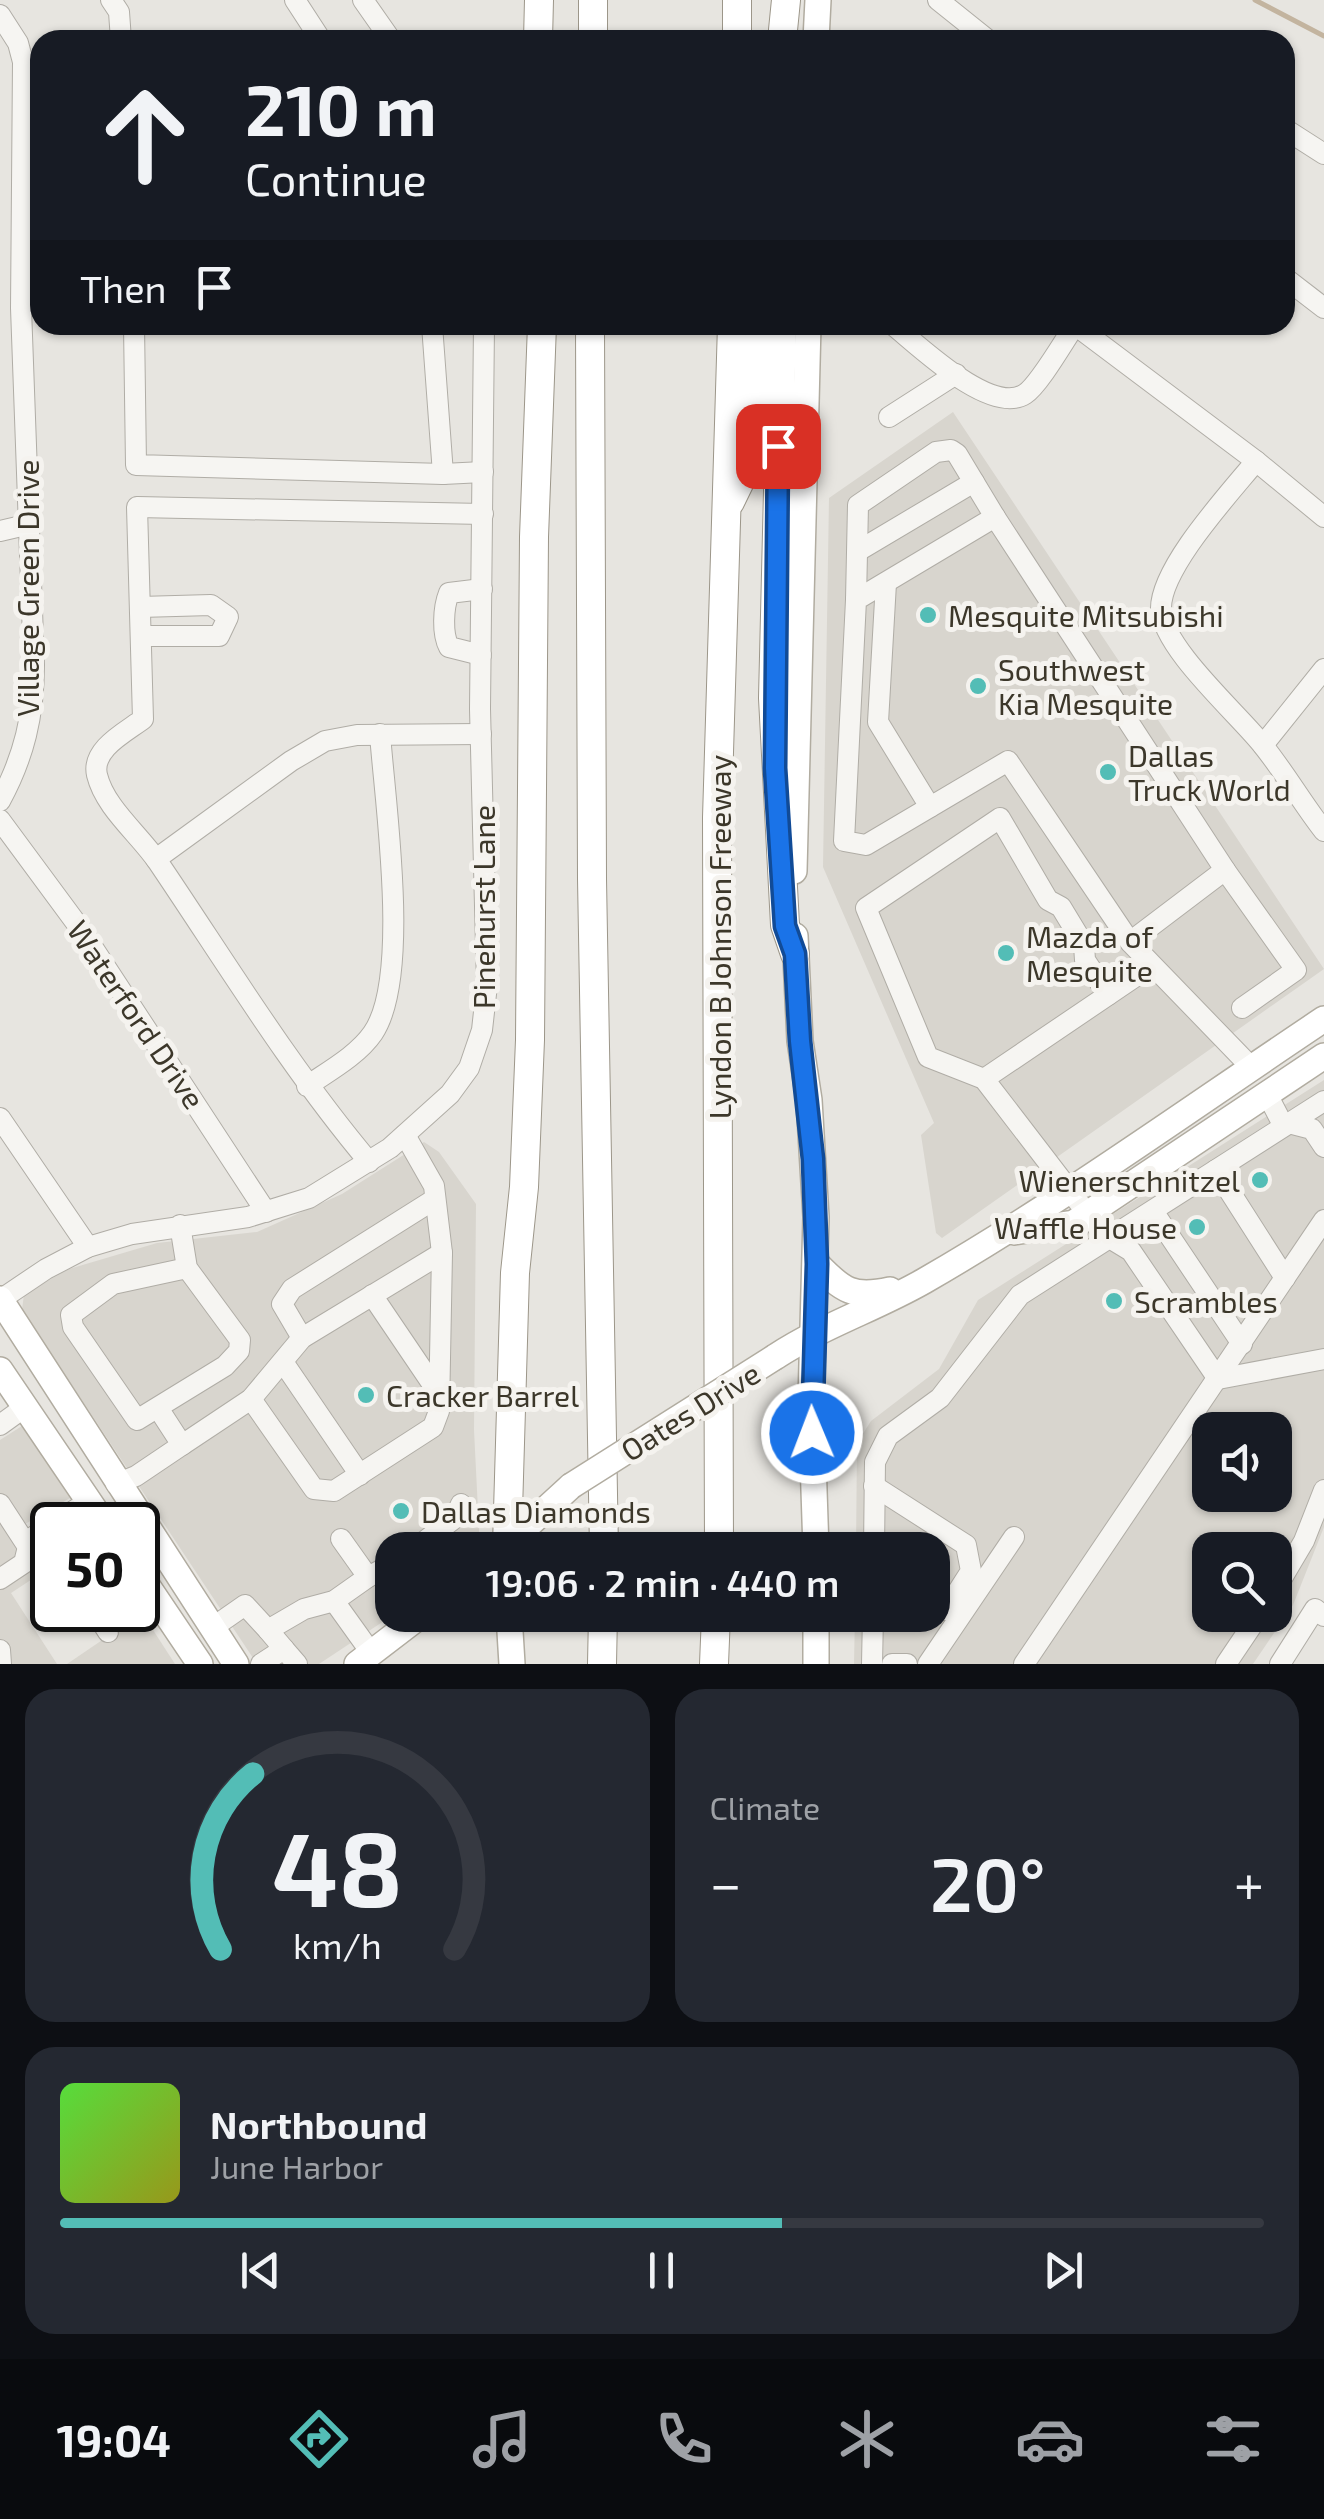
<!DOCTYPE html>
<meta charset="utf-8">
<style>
body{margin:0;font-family:"Exo 2",sans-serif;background:#242831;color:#f1f3f6;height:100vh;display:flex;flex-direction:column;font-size:38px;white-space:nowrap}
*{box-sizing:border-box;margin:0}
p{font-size:32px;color:#9ea1a6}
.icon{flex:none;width:55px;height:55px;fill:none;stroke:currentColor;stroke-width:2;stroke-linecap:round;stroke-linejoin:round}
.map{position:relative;height:1664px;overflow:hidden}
.panel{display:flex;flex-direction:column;gap:25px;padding:25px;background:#0d0f14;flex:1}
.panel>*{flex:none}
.guide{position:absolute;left:30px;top:30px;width:1265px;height:305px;border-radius:30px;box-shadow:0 2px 8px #0004;background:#171b24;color:#f1f3f6;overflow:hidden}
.buttons{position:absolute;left:1192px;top:1412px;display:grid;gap:20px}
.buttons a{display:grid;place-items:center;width:100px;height:100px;border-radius:20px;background:#171b24;box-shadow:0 2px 8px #0004;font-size:50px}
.speed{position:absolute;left:30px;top:1502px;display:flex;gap:20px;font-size:50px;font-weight:700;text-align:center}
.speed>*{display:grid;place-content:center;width:130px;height:130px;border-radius:50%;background:#171b24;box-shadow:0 2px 8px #0004;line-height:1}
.speed .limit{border:5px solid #111;border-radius:15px;background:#fff;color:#111}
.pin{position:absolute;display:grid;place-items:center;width:85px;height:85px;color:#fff;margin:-42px;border-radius:20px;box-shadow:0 5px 15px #0006}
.me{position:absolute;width:110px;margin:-55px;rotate:359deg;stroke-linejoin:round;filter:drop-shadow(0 0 8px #0008)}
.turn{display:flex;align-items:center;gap:35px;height:210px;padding:0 50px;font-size:45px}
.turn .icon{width:130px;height:130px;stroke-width:2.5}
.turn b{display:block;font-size:70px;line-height:85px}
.then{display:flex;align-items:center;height:95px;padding:0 50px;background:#0003;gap:20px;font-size:38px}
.big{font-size:75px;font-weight:600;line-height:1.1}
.panel .card{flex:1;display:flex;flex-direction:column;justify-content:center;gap:15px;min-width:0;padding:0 35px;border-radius:30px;background:#242831}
.panel .dial{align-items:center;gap:0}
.dial svg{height:260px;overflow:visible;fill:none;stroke:#363941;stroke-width:7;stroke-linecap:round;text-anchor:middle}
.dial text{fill:#f1f3f6;stroke:none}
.song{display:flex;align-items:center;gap:30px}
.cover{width:120px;height:120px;border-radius:15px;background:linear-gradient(135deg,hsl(110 70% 55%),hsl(60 70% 35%))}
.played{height:10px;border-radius:5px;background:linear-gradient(90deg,#53bdb6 60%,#363941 60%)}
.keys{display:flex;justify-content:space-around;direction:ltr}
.heat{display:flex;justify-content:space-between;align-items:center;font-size:55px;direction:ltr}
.panel .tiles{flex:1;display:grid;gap:25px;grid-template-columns:1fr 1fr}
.card:last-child{grid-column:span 2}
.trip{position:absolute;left:375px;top:1532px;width:575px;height:100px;border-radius:30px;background:#171b24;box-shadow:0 2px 8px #0004;font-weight:600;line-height:100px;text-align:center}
.menu{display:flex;height:160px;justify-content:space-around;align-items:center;background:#090b0e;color:#9ea1a6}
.menu .icon{width:70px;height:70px}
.menu .on{color:#53bdb6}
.menu b{font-size:45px;color:#f1f3f6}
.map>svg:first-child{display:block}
.built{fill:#d8d5ce;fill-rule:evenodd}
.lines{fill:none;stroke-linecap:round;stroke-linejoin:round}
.stream{stroke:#c3b49f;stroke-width:5}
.minor-casing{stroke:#b0ada6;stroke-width:22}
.major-casing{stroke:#b1aca0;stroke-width:28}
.highway-casing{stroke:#9c9689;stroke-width:30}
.minor{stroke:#f6f5f2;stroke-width:20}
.major{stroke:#fff;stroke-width:25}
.highway{stroke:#fff;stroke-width:28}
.major-bridge-casing{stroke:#b1aca0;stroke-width:28;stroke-linecap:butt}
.major-bridge{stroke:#fff;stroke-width:25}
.route-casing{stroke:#114b97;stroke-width:25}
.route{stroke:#1a73e8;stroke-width:18}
.poi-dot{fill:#53bdb6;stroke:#f5f3ef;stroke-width:4}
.labels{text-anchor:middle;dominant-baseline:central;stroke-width:10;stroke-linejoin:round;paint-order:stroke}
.street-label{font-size:30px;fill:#3c372a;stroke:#f5f3ef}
.poi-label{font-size:30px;fill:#3c372a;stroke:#f5f3ef;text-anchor:start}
</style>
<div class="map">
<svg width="1324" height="1664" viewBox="0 0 1324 1664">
<rect width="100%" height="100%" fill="#e7e5e0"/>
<g class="built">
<polygon points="953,412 1324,969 942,1238 936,1233 921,1135 934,1123 823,867 829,498"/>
<path d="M1324 1080V1527L1293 1605 1253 1664H854L855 1615H932V1550H856L857 1443 871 1421 939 1369 978 1300ZM1210 1430H1275V1495H1210ZM1210 1550H1275V1615H1210Z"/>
<polygon points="424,1142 439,1152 476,1204 474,1430 480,1550 392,1550 393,1615 319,1664 257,1664 22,1310 24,1294 69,1269 157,1243 257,1232 342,1194"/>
<polygon points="22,1426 70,1498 25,1524 52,1566 11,1593 57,1664 0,1664 0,1440"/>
<polygon points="142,1613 175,1664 67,1664"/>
</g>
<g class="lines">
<polyline class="stream" points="1255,0 1324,36"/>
<defs>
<g id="minor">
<polyline points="111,0 119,12 121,40"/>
<polyline points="295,0 321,40"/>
<polyline points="363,0 391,40"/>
<polyline points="938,0 988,40"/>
<path d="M0 15 18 43 23 62 21 308 34 665C34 715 24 757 0 801"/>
<polyline points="1285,129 1324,154"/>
<polyline points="1285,278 1324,308"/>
<polyline points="134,325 136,465 443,474 483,472"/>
<polyline points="432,325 443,474"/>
<path d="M893 325C919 346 991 416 1025 394 1039 385 1064 341 1075 325"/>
<polyline points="1075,325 1256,461 1324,517"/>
<polyline points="889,417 956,374"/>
<path d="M1256 461C1230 493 1160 568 1161 609 1162 647 1236 712 1261 743 1284 771 1302 803 1324 831"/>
<polyline points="0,531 30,524"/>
<polyline points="858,551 974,482"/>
<polyline points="886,583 878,722 930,807"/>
<polyline points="856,600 858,505 936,452 951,450 957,454 995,517"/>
<polyline points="140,607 211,605 228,617 219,636 141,636"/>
<path d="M481 655 449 647C442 634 443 608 449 593L482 589"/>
<polyline points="1263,745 1324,669"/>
<polyline points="0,820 82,931 266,1212"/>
<polyline points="156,859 291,761 325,741 357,735 481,734"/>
<polyline points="1225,870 1296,970 1242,1008"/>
<polyline points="1130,942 1225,870 995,517 856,600 844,841 866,845 1008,761 1130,942 1251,1067"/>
<polyline points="1108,995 1085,960 1084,945 1061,907 1048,900 1000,818 866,908 928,1057 984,1079 1103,1234 1131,1251 1218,1379 1324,1359"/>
<polyline points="984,1079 1151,966"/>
<path d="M307 1086C329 1071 358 1055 373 1033 411 977 385 804 380 734"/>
<polyline points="1267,1094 1281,1121 1312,1129 1324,1147"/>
<polyline points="0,1118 88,1247"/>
<path d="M369 1162C290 1068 227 964 158 862 139 834 105 808 97 775 91 749 126 732 143 719L137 507 483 514"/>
<polyline points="1216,1170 1285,1278"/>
<polyline points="1153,1211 1242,1344"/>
<polyline points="180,1225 187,1268 240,1340 239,1351 225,1366 137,1420 73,1327 71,1315 113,1284 187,1268"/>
<polyline points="372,1295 439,1394"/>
<polyline points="0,1300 46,1269 88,1247 132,1234 248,1217 309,1198 390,1148 450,1094 469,1068 482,1030 487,985 480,709 484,325"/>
<polyline points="302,1338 282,1304 292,1289 435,1199"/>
<polyline points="283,1362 360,1475"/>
<polyline points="251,1399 314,1489 334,1491 433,1427 439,1411 442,1253 434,1186 405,1135"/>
<polyline points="0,1425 25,1407"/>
<polyline points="182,1445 251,1399 302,1338 442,1253"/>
<polyline points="116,1484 136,1476 182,1445 158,1408"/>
<polyline points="874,1486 966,1545 971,1571 946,1610"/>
<polyline points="0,1504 28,1547"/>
<polyline points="341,1539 368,1577 392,1564"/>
<polyline points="413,1550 455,1518 461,1504"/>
<polyline points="874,1550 875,1462 888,1436 940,1398 1020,1295 1324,1101"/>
<polyline points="0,1579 24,1563 30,1539 89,1501"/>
<polyline points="1275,1590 1304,1541 1324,1490"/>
<polyline points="334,1601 372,1654"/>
<polyline points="94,1610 108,1632"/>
<polyline points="212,1628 245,1605 268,1630 304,1609 334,1601 368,1577"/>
<polyline points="284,1649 297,1664"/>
<polyline points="0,1650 1,1664"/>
<polyline points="261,1664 284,1649 268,1630"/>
<polyline points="872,1664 873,1615"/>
<polyline points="892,1664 907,1664"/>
<polyline points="928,1664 1014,1537"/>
<polyline points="1024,1664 1324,1220"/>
<polyline points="1226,1664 1259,1615"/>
<polyline points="1280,1664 1315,1609 1324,1616"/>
</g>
<g id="major">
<polyline points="816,40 818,0"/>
<polyline points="794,871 808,325"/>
<polyline points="795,936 800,1041 809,1100 816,1217 811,1400 816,1550"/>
<polyline points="1014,1232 1074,1223 1324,1056"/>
<path d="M817 1264C843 1291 853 1298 890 1290"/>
<polyline points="0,1299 236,1664"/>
<path d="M775 1357C824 1325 875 1309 924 1281 1061 1202 1192 1107 1324 1019"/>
<polyline points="0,1370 105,1525"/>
<polyline points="501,1550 571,1486"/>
<polyline points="138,1572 200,1664"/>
<polyline points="509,1615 512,1664"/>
<polyline points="816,1615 816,1664"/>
<polyline points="357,1664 421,1615"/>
</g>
<g id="highway">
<polyline points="737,0 737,40"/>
<polyline points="538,40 539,0"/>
<polyline points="593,40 593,0"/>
<polyline points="782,40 786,0"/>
<polyline points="590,325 592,879 604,1550"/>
<polyline points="782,325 773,698 785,925 795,954"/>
<polyline points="730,502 748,465 760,325"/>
<polyline points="507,1545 515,1273 524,1187 530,1040 534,537 542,325"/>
<polyline points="719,1550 717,818 732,325"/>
<polyline points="602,1664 603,1615"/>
<polyline points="714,1664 716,1615"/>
</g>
</defs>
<use href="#minor" class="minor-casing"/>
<use href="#major" class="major-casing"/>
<use href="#highway" class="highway-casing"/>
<use href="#minor" class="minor"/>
<use href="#major" class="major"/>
<use href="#highway" class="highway"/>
<defs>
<polyline id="major-bridge" points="571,1486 775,1357"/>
</defs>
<use href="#major-bridge" class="major-bridge-casing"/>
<use href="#major-bridge" class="major-bridge"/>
</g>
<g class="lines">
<defs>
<polyline id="route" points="778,446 775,768 785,926 795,954 800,1041 813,1159 817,1264 812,1433"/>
</defs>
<use href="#route" class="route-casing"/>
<use href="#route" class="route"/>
</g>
<g class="poi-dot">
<circle cx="928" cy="615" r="10"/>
<circle cx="978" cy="686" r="10"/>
<circle cx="1108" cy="772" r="10"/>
<circle cx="1006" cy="953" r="10"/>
<circle cx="1260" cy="1180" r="10"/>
<circle cx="1197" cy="1227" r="10"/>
<circle cx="1114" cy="1301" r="10"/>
<circle cx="366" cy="1395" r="10"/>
<circle cx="401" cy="1511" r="10"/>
</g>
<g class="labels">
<g class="street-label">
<text transform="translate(27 588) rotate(-90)">Village Green Drive</text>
<text transform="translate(483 907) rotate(-90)">Pinehurst Lane</text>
<text transform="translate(719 937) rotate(-90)">Lyndon B Johnson Freeway</text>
<text transform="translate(137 1014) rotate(56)">Waterford Drive</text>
<text transform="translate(690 1411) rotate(-32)">Oates Drive</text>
</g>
<g class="poi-label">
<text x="948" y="615">Mesquite Mitsubishi</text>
<text x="998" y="669">Southwest<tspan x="998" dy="34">Kia Mesquite</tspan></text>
<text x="1128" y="755">Dallas<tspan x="1128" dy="34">Truck World</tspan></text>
<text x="1026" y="936">Mazda of<tspan x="1026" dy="34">Mesquite</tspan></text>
<text x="1240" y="1180" text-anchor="end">Wienerschnitzel</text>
<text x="1177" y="1227" text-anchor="end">Waffle House</text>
<text x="1134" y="1301">Scrambles</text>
<text x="386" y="1395">Cracker Barrel</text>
<text x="421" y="1511">Dallas Diamonds</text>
</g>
</g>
</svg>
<div class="buttons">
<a><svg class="icon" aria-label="sound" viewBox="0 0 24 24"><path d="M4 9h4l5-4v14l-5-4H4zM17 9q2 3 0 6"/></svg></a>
<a><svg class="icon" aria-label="search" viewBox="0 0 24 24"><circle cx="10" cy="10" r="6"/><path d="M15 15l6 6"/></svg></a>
</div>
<div class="speed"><div class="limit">50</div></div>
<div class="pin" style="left:778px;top:446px;background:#d93025"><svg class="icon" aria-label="arrive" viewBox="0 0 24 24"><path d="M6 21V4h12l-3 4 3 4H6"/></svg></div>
<svg class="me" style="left:812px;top:1433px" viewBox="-20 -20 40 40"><circle r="17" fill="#1a73e8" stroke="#fff" stroke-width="3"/><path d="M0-11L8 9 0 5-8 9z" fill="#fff"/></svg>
<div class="trip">19:06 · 2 min · 440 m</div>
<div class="guide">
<div class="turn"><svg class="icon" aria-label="ahead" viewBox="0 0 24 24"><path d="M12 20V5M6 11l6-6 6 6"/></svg><div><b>210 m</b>Continue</div></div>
<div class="then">Then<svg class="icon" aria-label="arrive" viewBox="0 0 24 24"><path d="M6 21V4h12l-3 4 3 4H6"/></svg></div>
</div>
</div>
<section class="panel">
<div class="tiles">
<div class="card dial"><svg viewBox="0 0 100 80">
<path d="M14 69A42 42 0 1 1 86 69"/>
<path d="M14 69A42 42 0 0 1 24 15" stroke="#53bdb6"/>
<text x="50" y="56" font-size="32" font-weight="700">48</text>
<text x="50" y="72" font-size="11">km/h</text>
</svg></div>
<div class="card"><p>Climate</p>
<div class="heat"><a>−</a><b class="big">20°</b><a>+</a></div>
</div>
<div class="card">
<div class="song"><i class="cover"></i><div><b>Northbound</b><p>June Harbor</p></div></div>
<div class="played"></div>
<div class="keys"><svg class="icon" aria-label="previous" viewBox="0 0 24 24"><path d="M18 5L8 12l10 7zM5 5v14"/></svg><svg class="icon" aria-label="pause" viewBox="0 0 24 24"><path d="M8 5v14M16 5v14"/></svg><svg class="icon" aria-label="next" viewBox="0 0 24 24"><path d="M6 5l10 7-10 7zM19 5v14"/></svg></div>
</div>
</div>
</section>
<nav class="menu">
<b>19:04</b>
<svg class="icon on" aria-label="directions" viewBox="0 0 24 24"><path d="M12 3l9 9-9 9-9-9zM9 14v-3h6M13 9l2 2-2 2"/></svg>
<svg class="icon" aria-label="music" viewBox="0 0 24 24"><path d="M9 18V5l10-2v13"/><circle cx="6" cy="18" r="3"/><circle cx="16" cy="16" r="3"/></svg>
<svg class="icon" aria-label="phone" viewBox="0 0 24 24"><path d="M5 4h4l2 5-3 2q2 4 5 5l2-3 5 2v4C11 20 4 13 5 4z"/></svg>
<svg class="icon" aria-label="climate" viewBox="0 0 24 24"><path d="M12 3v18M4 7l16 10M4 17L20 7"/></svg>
<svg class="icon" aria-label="car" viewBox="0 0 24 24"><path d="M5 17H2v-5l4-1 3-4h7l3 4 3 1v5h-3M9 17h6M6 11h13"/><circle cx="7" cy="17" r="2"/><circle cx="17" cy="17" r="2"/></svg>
<svg class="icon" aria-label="filters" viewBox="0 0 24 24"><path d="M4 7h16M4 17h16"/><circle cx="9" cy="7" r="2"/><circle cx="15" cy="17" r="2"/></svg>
</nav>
